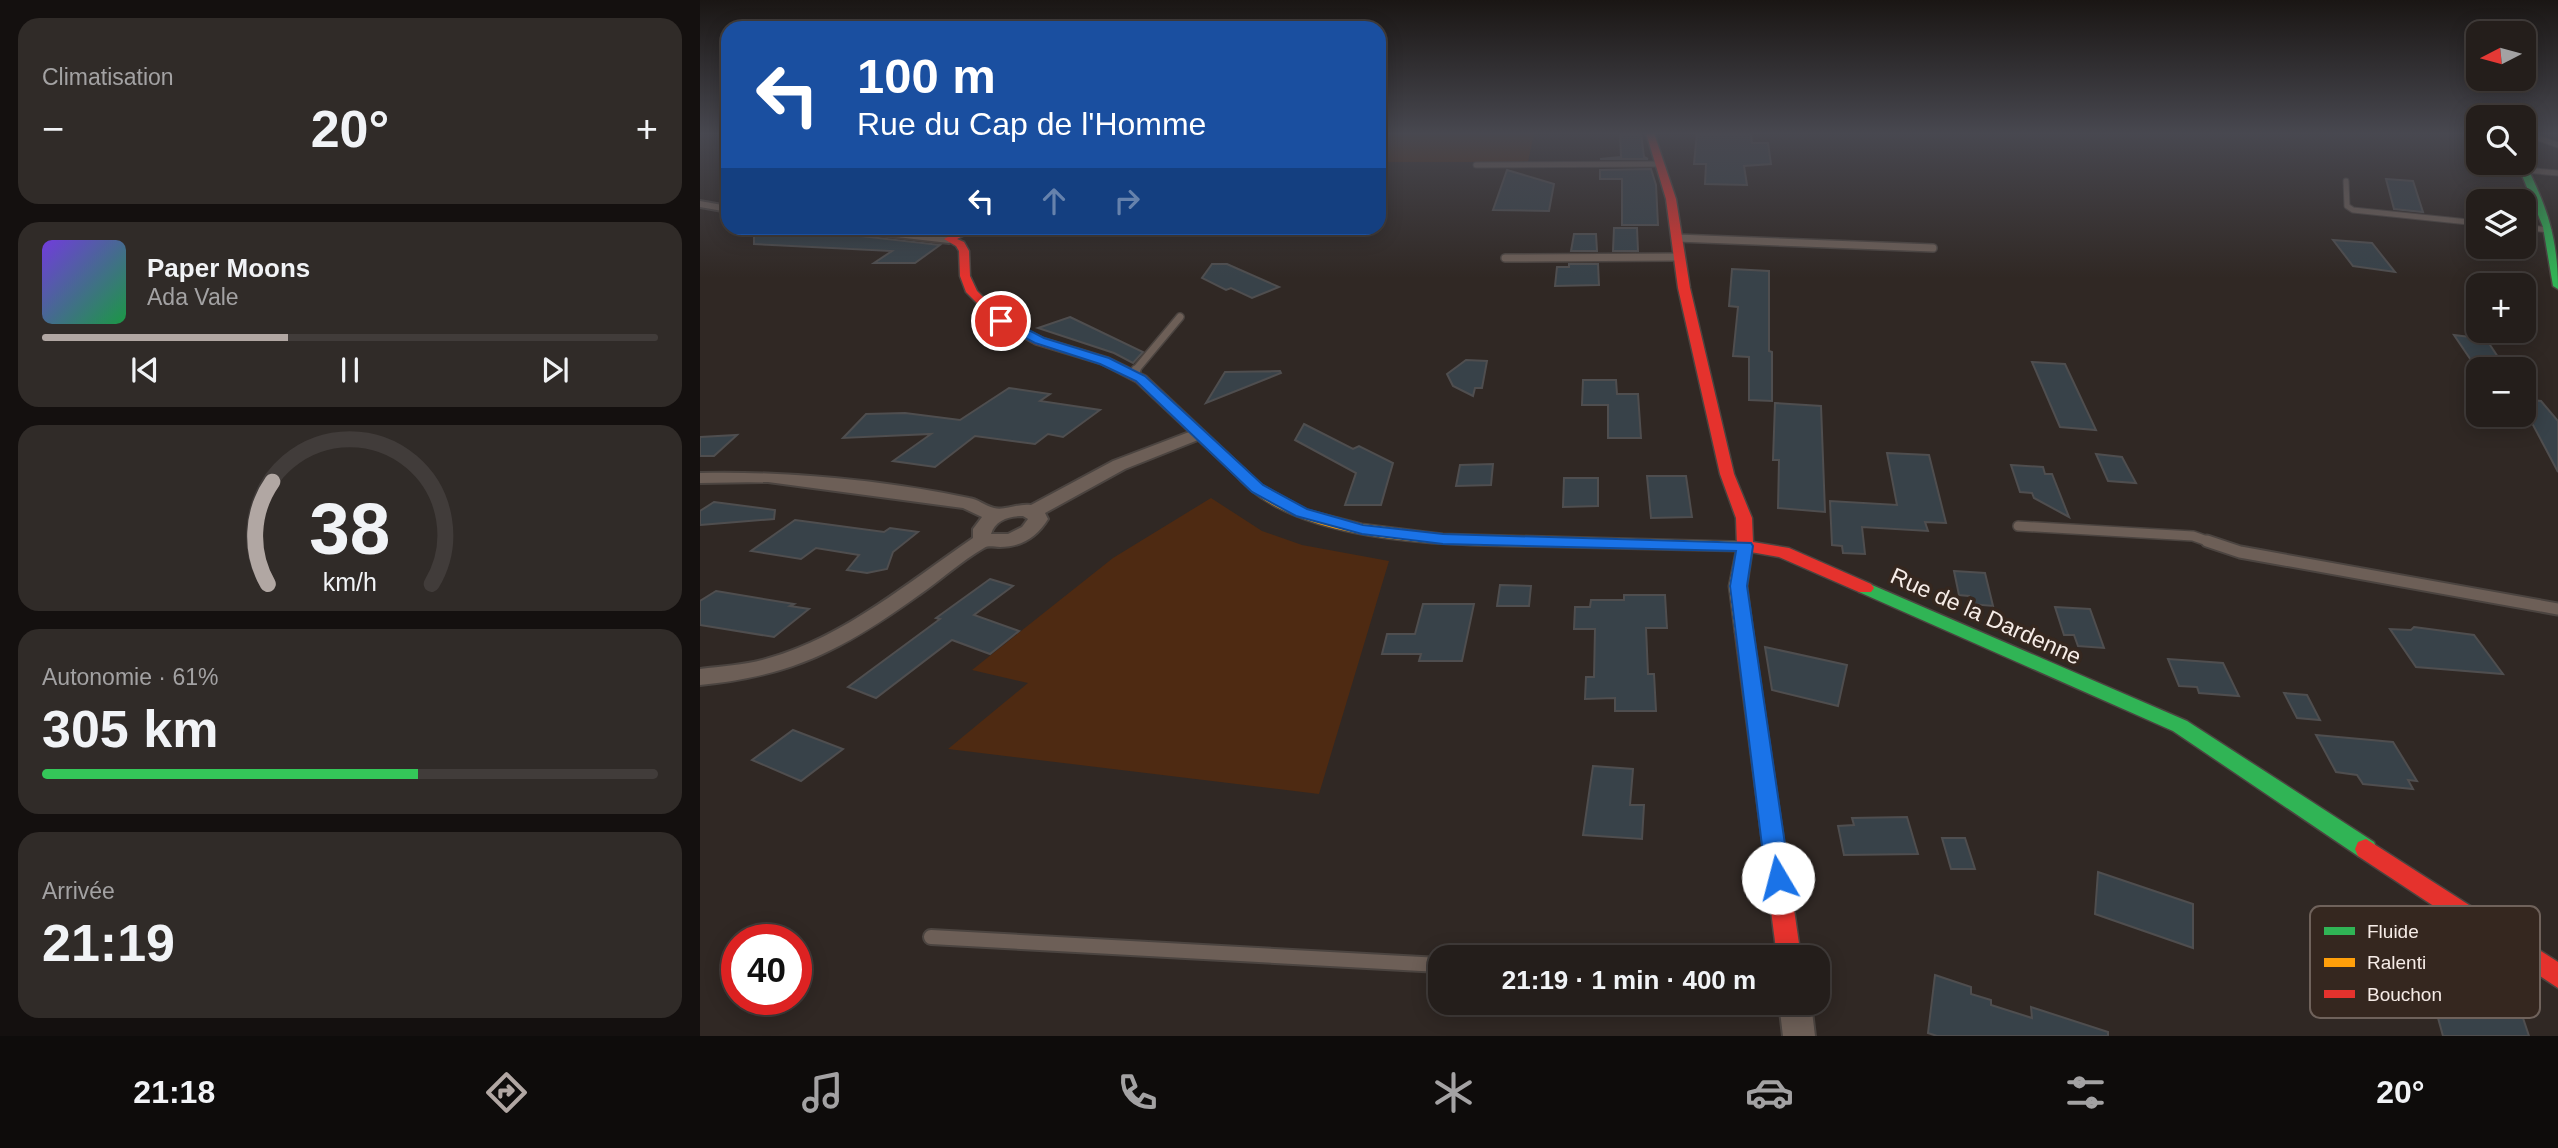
<!DOCTYPE html>
<html lang="fr">
<meta charset="utf-8">
<style>
body{margin:0;font-family:Helvetica,sans-serif;background:#302b28;color:#f1f3f6;height:100vh;display:flex;flex-direction:column;font-size:26px;white-space:nowrap}
*{box-sizing:border-box;margin:0}
p{font-size:23px;color:#a3a2a3}
.icon{flex:none;width:38px;height:38px;fill:none;stroke:currentColor;stroke-width:2;stroke-linecap:round;stroke-linejoin:round}
.map{position:relative;flex:1;overflow:hidden}
.sheet{display:flex;flex-direction:column;gap:18px;padding:18px;background:#14100f;width:700px}
.sheet>*{flex:none}
.guide{position:absolute;left:21px;top:21px;width:665px;height:214px;border-radius:21px;box-shadow:0 4px 18px #0003,0 0 0 2px #413c3a;background:#1a4fa0;color:#fff;overflow:hidden}
.needle{width:46px;rotate:264deg}
.fabs{position:absolute;left:1766px;top:21px;display:grid;gap:14px}
.fabs a{display:grid;place-items:center;width:70px;height:70px;border-radius:14px;background:#241e1b;box-shadow:0 4px 18px #0003,0 0 0 2px #413c3a;font-size:35px}
.speed{position:absolute;left:21px;top:924px;display:flex;gap:14px;font-size:35px;font-weight:700;text-align:center}
.speed>*{display:grid;place-content:center;width:91px;height:91px;border-radius:50%;background:#241e1b;box-shadow:0 4px 18px #0003,0 0 0 2px #413c3a;line-height:1}
.speed .limit{border:10px solid #d22;background:#fff;color:#111}
.pin{position:absolute;display:grid;place-items:center;width:60px;height:60px;color:#fff;margin:-30px;border:4px solid #fff;border-radius:50%;box-shadow:0 2px 7px #0007}
.me{position:absolute;width:77px;margin:-38px;rotate:352deg;stroke-linejoin:round;filter:drop-shadow(0 0 5px #0008)}
.turn{display:flex;align-items:center;gap:24px;height:147px;padding:0 21px;font-size:32px}
.turn .icon{width:91px;height:91px;stroke-width:2.5}
.turn b{display:block;font-size:49px;line-height:60px}
.lanes{display:flex;align-items:center;height:66px;padding:0 21px;background:#0003;justify-content:center;gap:35px;direction:ltr}
.lanes .off{opacity:.35}
.big{font-size:52px;font-weight:800;line-height:1.1}
.sheet .tile{flex:1;display:flex;flex-direction:column;justify-content:center;gap:10px;min-width:0;padding:0 24px;border-radius:21px;background:#302b28}
.sheet .dial{align-items:center;gap:0}
.dial svg{height:182px;overflow:visible;fill:none;stroke:#413c3a;stroke-width:7;stroke-linecap:round;text-anchor:middle}
.dial text{fill:#f1f3f6;stroke:none}
.song{display:flex;align-items:center;gap:21px}
.cover{width:84px;height:84px;border-radius:10px;background:linear-gradient(135deg,hsl(260 70% 55%),hsl(140 70% 35%))}
.played{height:7px;border-radius:4px;background:linear-gradient(90deg,#b1a7a3 40%,#413c3a 40%)}
.keys{display:flex;justify-content:space-around;direction:ltr}
.heat{display:flex;justify-content:space-between;align-items:center;font-size:38px;direction:ltr}
.charge{height:10px;border-radius:5px;background:linear-gradient(90deg,#34c759 61%,#413c3a 0)}
.trip{position:absolute;left:728px;top:945px;width:402px;height:70px;border-radius:21px;background:#241e1b;box-shadow:0 4px 18px #0003,0 0 0 2px #413c3a;font-weight:800;line-height:70px;text-align:center}
.menu{display:flex;height:112px;justify-content:space-around;align-items:center;background:#0e0c0b;color:#a3a2a3}
.menu .icon{width:49px;height:49px}
.menu .on{color:#b1a7a3}
.menu b{font-size:32px;color:#f1f3f6}
main{display:flex;flex:1;min-height:0}
.map>svg:first-child{display:block}
.green{fill:#4e2a12}
.building{fill:#384249;stroke:#4f4e4f;stroke-width:2}
.lines{fill:none;stroke-linecap:round;stroke-linejoin:round}
.lane-far4-casing{stroke:#4b4440;stroke-width:7}
.lane-far3-casing{stroke:#4b4440;stroke-width:10}
.lane-far2-casing{stroke:#4b4440;stroke-width:12}
.lane-far1-casing{stroke:#4b4440;stroke-width:15}
.lane-casing{stroke:#4b4440;stroke-width:18}
.street-casing{stroke:#4b4440;stroke-width:4}
.fast-casing{stroke:#4b4440;stroke-width:3}
.slow-casing{stroke:#4b4440;stroke-width:3}
.jam-casing{stroke:#4b4440;stroke-width:3}
.lane-far4{stroke:#6d5f57;stroke-width:5}
.lane-far3{stroke:#6d5f57;stroke-width:7}
.lane-far2{stroke:#6d5f57;stroke-width:9}
.lane-far1{stroke:#6d5f57;stroke-width:11}
.lane{stroke:#6d5f57;stroke-width:14}
.street{fill:#6d5f57;fill-rule:evenodd}
.fast{fill:#30b455;fill-rule:evenodd}
.slow{fill:#ff9f0a;fill-rule:evenodd}
.jam{fill:#e5322d;fill-rule:evenodd}
.route{fill:#1a73e8;stroke:#114b97;stroke-width:2}
.labels{text-anchor:middle;dominant-baseline:central;stroke-width:7;stroke-linejoin:round;paint-order:stroke}
.street-label{font-size:23px;fill:#f6ece7;stroke:#35271f}
.key{fill:#35271f;stroke:#6f625b;stroke-width:2}
.key-label{font-size:19px;fill:#f6ece7}
</style>
<main>
<section class="sheet">
<div class="tile"><p>Climatisation</p>
<div class="heat"><a>−</a><b class="big">20°</b><a>+</a></div>
</div>
<div class="tile">
<div class="song"><i class="cover"></i><div><b>Paper Moons</b><p>Ada Vale</p></div></div>
<div class="played"></div>
<div class="keys"><svg class="icon" aria-label="previous" viewBox="0 0 24 24"><path d="M18 5L8 12l10 7zM5 5v14"/></svg><svg class="icon" aria-label="pause" viewBox="0 0 24 24"><path d="M8 5v14M16 5v14"/></svg><svg class="icon" aria-label="next" viewBox="0 0 24 24"><path d="M6 5l10 7-10 7zM19 5v14"/></svg></div>
</div>
<div class="tile dial"><svg viewBox="0 0 100 80">
<path d="M14 69A42 42 0 1 1 86 69"/>
<path d="M14 69A42 42 0 0 1 16 24" stroke="#b1a7a3"/>
<text x="50" y="56" font-size="32" font-weight="700">38</text>
<text x="50" y="72" font-size="11">km/h</text>
</svg></div>
<div class="tile"><p>Autonomie · 61%</p><b class="big">305 km</b><div class="charge"></div></div>
<div class="tile"><p>Arrivée</p><b class="big">21:19</b></div>
</section>
<div class="map">
<svg width="1858" height="1036" viewBox="0 0 1858 1036">
<rect width="100%" height="100%" fill="#302824"/>
<g class="green">
<polygon points="679,133 834,133 828,162 679,162"/>
<polygon points="511,498 562,531 602,545 689,561 619,794 248,749 328,683 272,670 413,558"/>
</g>
<g class="building">
<polygon points="920,133 941,133 944,157 948,159 900,159 921,157"/>
<polygon points="997,133 1051,133 1052,143 1068,143 1071,164 1044,166 1047,185 1005,184 1006,164 994,164"/>
<polygon points="951,169 956,185 958,225 922,225 922,179 900,179 900,170"/>
<polygon points="807,170 854,184 849,211 793,210"/>
<polygon points="1686,179 1713,181 1723,212 1694,209"/>
<polygon points="54,228 103,228 144,233 144,230 152,235 240,245 215,263 174,263 192,251 54,244"/>
<polygon points="914,228 937,228 938,251 913,251"/>
<polygon points="874,234 896,234 897,251 871,251"/>
<polygon points="1633,240 1672,243 1695,272 1653,266"/>
<polygon points="512,264 527,264 579,287 552,298 531,288 526,290 502,278"/>
<polygon points="869,264 898,264 899,285 855,286 857,267 869,267"/>
<polygon points="1032,269 1069,271 1069,351 1072,352 1072,401 1049,400 1049,357 1033,356 1038,307 1029,306"/>
<polygon points="370,317 443,352 433,363 414,353 338,328"/>
<polygon points="1754,335 1786,339 1806,369 1777,369"/>
<polygon points="766,360 787,361 782,388 775,388 773,396 753,386 747,374"/>
<polygon points="1332,362 1365,364 1396,430 1360,427"/>
<polygon points="580,371 581,373 506,403 525,372"/>
<polygon points="883,380 916,380 917,394 938,394 941,438 908,438 908,405 882,405"/>
<polygon points="309,388 350,394 340,401 400,410 363,437 348,434 335,444 275,436 235,467 193,461 231,434 143,438 166,414 205,413 260,420"/>
<polygon points="1824,399 1841,401 1858,421 1858,472 1824,408"/>
<polygon points="1075,403 1121,406 1125,512 1078,508 1079,460 1073,460"/>
<polygon points="604,424 653,449 659,446 693,463 681,505 645,505 656,473 595,440"/>
<polygon points="37,435 14,456 0,456 0,437"/>
<polygon points="1187,453 1229,455 1246,523 1225,522 1228,531 1162,527 1165,554 1143,553 1142,546 1132,545 1130,501 1197,505"/>
<polygon points="1396,454 1422,457 1436,483 1408,481"/>
<polygon points="793,464 791,485 756,486 760,465"/>
<polygon points="1311,465 1343,467 1345,474 1352,474 1369,517 1334,498 1332,493 1320,492"/>
<polygon points="947,476 986,476 992,517 951,518"/>
<polygon points="864,478 898,478 898,506 863,507"/>
<polygon points="14,502 75,510 74,519 0,525 0,511"/>
<polygon points="95,520 184,532 190,528 218,532 193,552 187,569 167,573 147,570 159,555 116,548 101,559 51,551"/>
<polygon points="1254,571 1285,573 1293,606 1271,604 1269,596 1259,595"/>
<polygon points="290,579 313,586 274,615 319,631 290,654 252,640 176,698 148,687 240,619 236,618"/>
<polygon points="800,585 831,586 829,606 797,606"/>
<polygon points="16,591 94,604 90,606 109,609 74,637 0,625 0,601"/>
<polygon points="924,595 965,595 967,628 946,628 948,674 954,674 956,711 915,711 915,698 885,699 886,677 894,677 895,629 874,629 875,607 890,607 891,600 924,600"/>
<polygon points="723,604 774,604 762,661 719,661 721,654 682,654 687,634 715,634"/>
<polygon points="1355,607 1390,609 1404,648 1378,646 1374,635 1364,635"/>
<polygon points="1714,627 1774,635 1803,674 1716,667 1690,629 1711,630"/>
<polygon points="1065,647 1147,665 1138,706 1072,690"/>
<polygon points="1468,659 1523,663 1539,696 1499,693 1497,687 1479,686"/>
<polygon points="1584,693 1607,695 1620,720 1597,718"/>
<polygon points="93,730 143,749 101,781 52,760"/>
<polygon points="1616,735 1693,742 1717,781 1708,780 1713,789 1663,784 1657,775 1636,772"/>
<polygon points="893,766 933,769 930,805 944,805 942,839 883,835"/>
<polygon points="1207,817 1218,854 1144,855 1138,826 1154,825 1152,818"/>
<polygon points="1242,838 1265,838 1275,869 1251,869"/>
<polygon points="1398,872 1493,904 1493,948 1395,914"/>
<polygon points="1235,975 1271,987 1271,994 1291,1000 1291,1005 1332,1018 1331,1007 1408,1032 1408,1036 1237,1036 1228,1033"/>
<polygon points="1730,989 1822,1015 1829,1036 1743,1036"/>
</g>
<g class="lines">
<defs>
<g id="lane-far4">
<polyline points="1824,133 1858,145"/>
<polyline points="776,165 960,164"/>
<polyline points="1824,170 1858,173"/>
<polyline points="1646,181 1647,206 1653,210 1778,223"/>
<polyline points="1824,227 1849,230"/>
<polyline points="977,238 988,238"/>
</g>
<g id="lane-far3">
<polyline points="977,238 1233,248"/>
<polyline points="805,258 980,257"/>
<polyline points="434,372 480,317"/>
</g>
<g id="lane-far2">
<polyline points="433,374 436,370"/>
<polyline points="1318,526 1493,536 1513,543"/>
</g>
<polyline id="lane-far1" points="1507,541 1540,552 1858,609"/>
<polyline id="lane" points="231,937 740,965"/>
<g id="street">
<polygon points="0,201 28,206 28,212 0,207"/>
<polygon points="146,228 179,228 249,235 255,239 249,243 152,232"/>
<path d="M497 429 506 434 503 438 425 469 345 513 348 519C337 537 321 547 300 547 294 547 289 545 284 548 261 561 241 580 219 595 144 649 93 676 0 685V669C23 666 47 665 69 658 144 637 210 581 273 538V529L282 517 263 508 68 482 0 483V473C87 471 183 480 269 498 278 499 285 506 294 508 305 511 318 503 331 505L413 461ZM323 516 328 519 322 527 308 534H291C295 520 309 516 323 516Z"/>
<polygon points="1079,1003 1111,1003 1115,1036 1083,1036"/>
</g>
<g id="fast">
<path d="M1824 161C1847 206 1858 239 1858 289L1853 286 1843 227 1817 163Z"/>
<polygon points="1165,582 1487,721 1674,842 1677,849 1674,856 1666,859 1658,856 1473,731 1159,592 1156,588"/>
</g>
<path id="slow" d="M540 468 545 469 562 485 607 510 662 524 743 534 1051 542 1053 546 1047 586 1053 632 1050 636H1038L1035 632 1029 586 1036 551C977 550 919 548 861 547 770 545 593 550 533 472Z"/>
<g id="jam">
<polygon points="946,133 954,133 976,199 990,288 1034,474 1052,518 1053,542 1089,548 1171,584 1174,588 1171,592 1159,592 1079,557 1045,551 1037,546 1036,518 1020,474 978,288 966,199"/>
<polygon points="266,228 278,228 257,239 264,242 269,251 270,276 277,291 305,319 343,338 409,358 446,376 545,469 547,472 545,475 535,475 436,382 401,364 335,344 297,323 266,292 260,276 259,251 256,246 244,239"/>
<polygon points="1044,626 1050,628 1053,632 1101,957 1077,957 1035,632 1038,628"/>
<polygon points="1666,839 1858,962 1858,988 1658,856 1655,849 1658,842"/>
</g>
</defs>
<use href="#lane-far4" class="lane-far4-casing"/>
<use href="#lane-far3" class="lane-far3-casing"/>
<use href="#lane-far2" class="lane-far2-casing"/>
<use href="#lane-far1" class="lane-far1-casing"/>
<use href="#lane" class="lane-casing"/>
<use href="#street" class="street-casing"/>
<use href="#fast" class="fast-casing"/>
<use href="#slow" class="slow-casing"/>
<use href="#jam" class="jam-casing"/>
<use href="#lane-far4" class="lane-far4"/>
<use href="#lane-far3" class="lane-far3"/>
<use href="#lane-far2" class="lane-far2"/>
<use href="#lane-far1" class="lane-far1"/>
<use href="#lane" class="lane"/>
<use href="#street" class="street"/>
<use href="#fast" class="fast"/>
<use href="#slow" class="slow"/>
<use href="#jam" class="jam"/>
</g>
<linearGradient id="sky" x2="0" y2="1"><stop stop-color="#1a1614"/><stop offset="0.48" stop-color="#484850"/><stop offset="1" stop-color="#484850" stop-opacity="0"/></linearGradient>
<rect width="1858" height="278" fill="url(#sky)"/>
<polygon class="route" points="297,318 306,318 344,338 409,358 445,376 563,485 607,509 663,525 743,534 1051,543 1053,546 1047,586 1090,878 1086,885 1078,888 1070,885 1066,878 1030,586 1036,551 743,544 662,534 596,516 552,492 436,381 400,364 335,343 297,323"/>
<g class="labels">
<g class="street-label">
<text transform="translate(1286 616) rotate(24)">Rue de la Dardenne</text>
</g>
</g>
<rect x="1610" y="906" width="230" height="112" rx="10" class="key"/>
<rect x="1624" y="927" width="31" height="8" fill="#30b455"/>
<rect x="1624" y="958" width="31" height="9" fill="#ff9f0a"/>
<rect x="1624" y="990" width="31" height="8" fill="#e5322d"/>
<g class="key-label">
<text x="1667" y="938">Fluide</text>
<text x="1667" y="969">Ralenti</text>
<text x="1667" y="1001">Bouchon</text>
</g>
</svg>
<div class="fabs">
<a><svg class="needle" viewBox="-14 -14 28 28"><path d="M0-13l5 13h-10z" fill="#e53935"/><path d="M0 13l5-13h-10z" fill="#a3a2a3"/></svg></a>
<a><svg class="icon" aria-label="search" viewBox="0 0 24 24"><circle cx="10" cy="10" r="6"/><path d="M15 15l6 6"/></svg></a>
<a><svg class="icon" aria-label="layers" viewBox="0 0 24 24"><path d="M12 4l9 5-9 5-9-5zM3 14l9 5 9-5"/></svg></a>
<a>+</a>
<a>−</a>
</div>
<div class="speed"><div class="limit">40</div></div>
<div class="pin" style="left:301px;top:321px;background:#d93025"><svg class="icon" aria-label="arrive" viewBox="0 0 24 24"><path d="M6 21V4h12l-3 4 3 4H6"/></svg></div>
<svg class="me" style="left:1078px;top:878px" viewBox="-20 -20 40 40"><circle r="19" fill="#fff"/><path d="M0-13L10 11 0 6-10 11z" fill="#1a73e8"/></svg>
<div class="trip">21:19 · 1 min · 400 m</div>
<div class="guide">
<div class="turn"><svg class="icon" aria-label="left" viewBox="0 0 24 24"><path d="M17 20v-9H6M10 6l-5 5 5 5"/></svg><div><b>100 m</b>Rue du Cap de l'Homme</div></div>
<div class="lanes"><svg class="icon" aria-label="left" viewBox="0 0 24 24"><path d="M17 20v-9H6M10 6l-5 5 5 5"/></svg><svg class="icon off" aria-label="ahead" viewBox="0 0 24 24"><path d="M12 20V5M6 11l6-6 6 6"/></svg><svg class="icon off" aria-label="right" viewBox="0 0 24 24"><path d="M7 20v-9h11M14 6l5 5-5 5"/></svg></div>
</div>
</div>
</main>
<nav class="menu">
<b>21:18</b>
<svg class="icon on" aria-label="directions" viewBox="0 0 24 24"><path d="M12 3l9 9-9 9-9-9zM9 14v-3h6M13 9l2 2-2 2"/></svg>
<svg class="icon" aria-label="music" viewBox="0 0 24 24"><path d="M9 18V5l10-2v13"/><circle cx="6" cy="18" r="3"/><circle cx="16" cy="16" r="3"/></svg>
<svg class="icon" aria-label="phone" viewBox="0 0 24 24"><path d="M5 4h4l2 5-3 2q2 4 5 5l2-3 5 2v4C11 20 4 13 5 4z"/></svg>
<svg class="icon" aria-label="climate" viewBox="0 0 24 24"><path d="M12 3v18M4 7l16 10M4 17L20 7"/></svg>
<svg class="icon" aria-label="car" viewBox="0 0 24 24"><path d="M5 17H2v-5l4-1 3-4h7l3 4 3 1v5h-3M9 17h6M6 11h13"/><circle cx="7" cy="17" r="2"/><circle cx="17" cy="17" r="2"/></svg>
<svg class="icon" aria-label="filters" viewBox="0 0 24 24"><path d="M4 7h16M4 17h16"/><circle cx="9" cy="7" r="2"/><circle cx="15" cy="17" r="2"/></svg>
<b>20°</b>
</nav>
